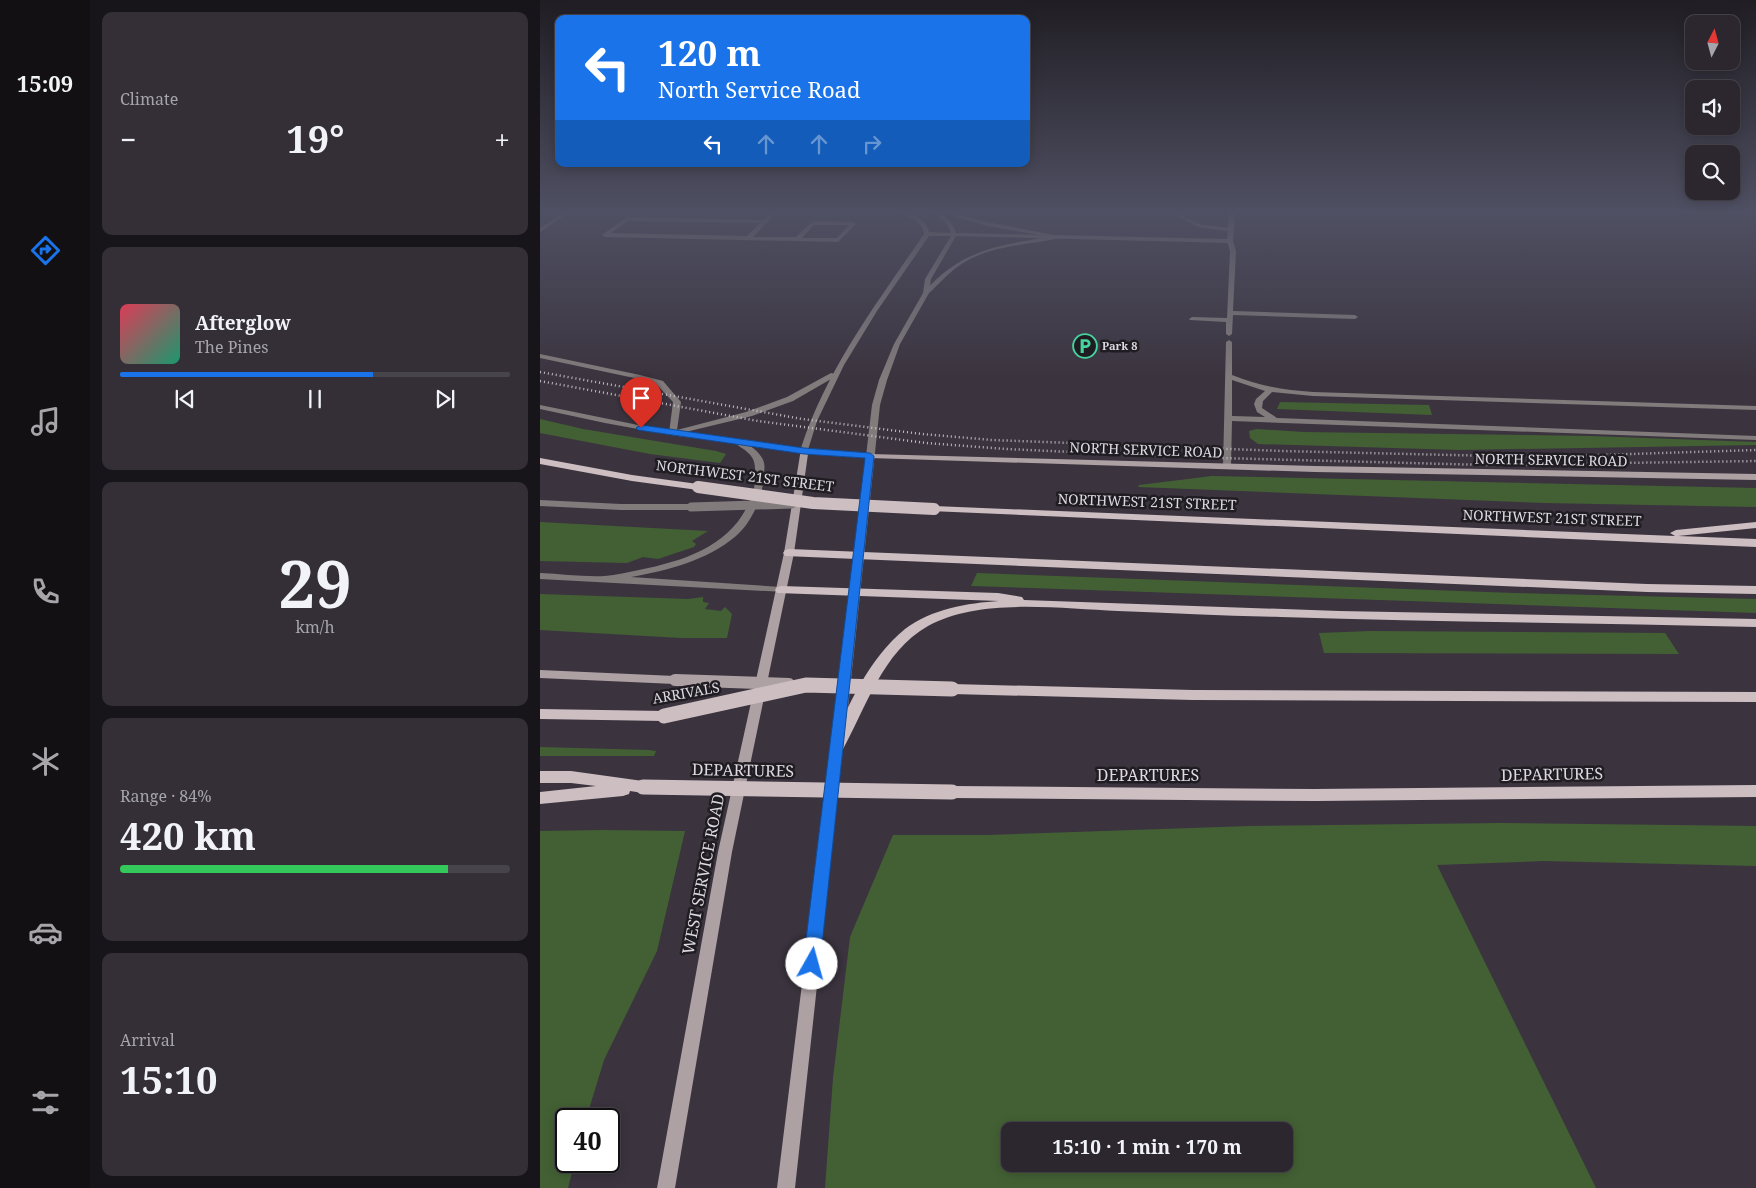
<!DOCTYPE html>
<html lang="en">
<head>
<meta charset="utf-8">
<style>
	:root { --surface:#2c272f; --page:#342f37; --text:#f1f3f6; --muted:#a6a5aa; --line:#48444b; --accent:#1a73e8 }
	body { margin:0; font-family:"Noto Serif",serif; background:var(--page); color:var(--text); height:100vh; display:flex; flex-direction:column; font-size:19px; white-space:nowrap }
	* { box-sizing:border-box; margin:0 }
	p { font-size:16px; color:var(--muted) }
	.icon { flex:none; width:28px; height:28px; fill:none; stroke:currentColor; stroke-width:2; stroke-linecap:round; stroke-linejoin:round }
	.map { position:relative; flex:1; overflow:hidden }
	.panel { display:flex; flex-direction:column; gap:12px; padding:12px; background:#18151a; width:450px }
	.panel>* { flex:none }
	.top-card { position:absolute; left:15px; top:15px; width:475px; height:152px; border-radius:10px; box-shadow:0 2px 12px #0003,0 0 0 1px var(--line); background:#1a73e8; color:#fff; overflow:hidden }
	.needle { width:32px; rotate:6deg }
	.tools { position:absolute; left:1145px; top:15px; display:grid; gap:10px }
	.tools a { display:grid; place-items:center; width:55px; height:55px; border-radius:10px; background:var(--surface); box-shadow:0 2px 12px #0003,0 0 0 1px var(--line); font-size:25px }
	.speed { position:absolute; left:15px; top:1108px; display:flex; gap:10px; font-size:25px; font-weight:700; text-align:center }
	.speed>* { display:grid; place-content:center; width:65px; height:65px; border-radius:50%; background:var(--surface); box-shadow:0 2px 12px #0003,0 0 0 1px var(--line); line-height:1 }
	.speed .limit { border:2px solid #111; border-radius:8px; background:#fff; color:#111 }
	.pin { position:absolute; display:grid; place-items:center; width:42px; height:42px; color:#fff; margin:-51px -21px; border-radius:50% 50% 50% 0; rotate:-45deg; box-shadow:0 0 5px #0007 }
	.pin .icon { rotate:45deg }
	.me { position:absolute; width:55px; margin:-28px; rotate:7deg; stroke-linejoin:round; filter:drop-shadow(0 0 4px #0008) }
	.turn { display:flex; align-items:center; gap:18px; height:105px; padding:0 20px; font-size:22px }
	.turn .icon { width:65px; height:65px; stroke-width:2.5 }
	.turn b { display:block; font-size:35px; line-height:42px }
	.lanes { display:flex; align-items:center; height:48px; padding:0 20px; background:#0003; justify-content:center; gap:25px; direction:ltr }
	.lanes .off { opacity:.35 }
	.big { font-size:38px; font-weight:700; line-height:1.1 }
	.panel .tile { flex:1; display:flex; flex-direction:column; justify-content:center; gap:8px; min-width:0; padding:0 18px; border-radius:10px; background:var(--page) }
	.panel .dial { align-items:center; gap:0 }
	.dial b { font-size:65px; line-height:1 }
	.song { display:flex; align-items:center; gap:15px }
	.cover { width:60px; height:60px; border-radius:8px; background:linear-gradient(135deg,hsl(350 70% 55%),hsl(160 70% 35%)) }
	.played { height:5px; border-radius:2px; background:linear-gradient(90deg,var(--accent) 65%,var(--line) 65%) }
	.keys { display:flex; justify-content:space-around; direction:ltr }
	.heat { display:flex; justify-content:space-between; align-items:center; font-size:28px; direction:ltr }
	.charge { height:8px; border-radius:4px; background:linear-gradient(90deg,#34c759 84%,var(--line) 0) }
	.trip { position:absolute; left:461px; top:1122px; width:292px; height:50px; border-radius:10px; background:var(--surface); box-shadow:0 2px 12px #0003,0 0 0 1px var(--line); font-weight:700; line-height:50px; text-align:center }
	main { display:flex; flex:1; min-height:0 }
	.tab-bar { display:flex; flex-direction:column; width:90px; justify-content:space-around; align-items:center; background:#121013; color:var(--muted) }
	.tab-bar .icon { width:35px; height:35px }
	.tab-bar .active { color:var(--accent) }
	.tab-bar b { font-size:22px; color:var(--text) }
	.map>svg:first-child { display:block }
</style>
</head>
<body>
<main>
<nav class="tab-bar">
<b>15:09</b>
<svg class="icon active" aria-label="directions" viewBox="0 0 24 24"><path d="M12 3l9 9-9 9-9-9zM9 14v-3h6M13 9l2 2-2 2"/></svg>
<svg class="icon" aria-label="music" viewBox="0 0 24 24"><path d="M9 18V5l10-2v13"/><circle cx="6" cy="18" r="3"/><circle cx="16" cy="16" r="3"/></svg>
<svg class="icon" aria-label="phone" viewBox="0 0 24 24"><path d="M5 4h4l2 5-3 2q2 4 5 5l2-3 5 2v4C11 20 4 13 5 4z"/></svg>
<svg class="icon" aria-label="climate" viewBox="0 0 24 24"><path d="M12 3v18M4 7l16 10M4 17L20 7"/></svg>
<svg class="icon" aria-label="car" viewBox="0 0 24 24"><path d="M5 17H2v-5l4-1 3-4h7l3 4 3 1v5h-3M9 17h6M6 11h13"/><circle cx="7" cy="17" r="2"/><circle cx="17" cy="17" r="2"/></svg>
<svg class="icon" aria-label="filters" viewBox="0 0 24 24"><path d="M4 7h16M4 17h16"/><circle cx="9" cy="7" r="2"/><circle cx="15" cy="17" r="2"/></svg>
</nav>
<section class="panel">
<div class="tile"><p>Climate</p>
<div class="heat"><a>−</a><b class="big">19°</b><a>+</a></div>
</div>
<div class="tile">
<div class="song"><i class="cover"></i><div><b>Afterglow</b><p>The Pines</p></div></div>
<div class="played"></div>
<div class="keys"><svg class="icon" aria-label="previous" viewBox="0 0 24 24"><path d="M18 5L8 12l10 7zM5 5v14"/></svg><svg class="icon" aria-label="pause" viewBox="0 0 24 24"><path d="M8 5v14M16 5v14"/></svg><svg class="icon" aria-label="next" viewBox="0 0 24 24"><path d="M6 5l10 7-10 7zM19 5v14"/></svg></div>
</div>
<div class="tile dial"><b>29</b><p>km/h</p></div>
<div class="tile"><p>Range · 84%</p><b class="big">420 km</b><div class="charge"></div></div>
<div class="tile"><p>Arrival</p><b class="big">15:10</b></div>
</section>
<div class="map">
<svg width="1216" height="1188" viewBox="0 0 1216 1188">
	<rect width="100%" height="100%" fill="#3b343f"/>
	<!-- green -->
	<path fill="#436034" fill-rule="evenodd" d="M 740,402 L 889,405 L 892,415 L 737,409 Z
		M 0,419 L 43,429 L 176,451 L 186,454 L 180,463 L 110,454 L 0,433 Z
		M 717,429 L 763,432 L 1050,436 L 1216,442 L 1216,445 L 919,450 L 718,444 L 710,438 L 709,431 Z
		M 672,476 L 1216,488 L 1216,507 L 1005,503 L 598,487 L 599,485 Z
		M 0,522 L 168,531 L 152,541 L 156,544 L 154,547 L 118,559 L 103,557 L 87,563 L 0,561 Z
		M 437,573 L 974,593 L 1216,599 L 1216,613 L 431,586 Z
		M 0,594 L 148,599 L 163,597 L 163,602 L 169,603 L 165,609 L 181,611 L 185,607 L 192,614 L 187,638 L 141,638 L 0,630 Z
		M 830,631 L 1125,633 L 1139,654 L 784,653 L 779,633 Z
		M 0,747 L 109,750 L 116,751 L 114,756 L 0,756 Z
		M 961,823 L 1216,826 L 1216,866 L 1005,861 L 897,865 L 1056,1188 L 285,1188 L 293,1078 L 310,937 L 353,835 L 448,835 L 710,826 ZM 470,1131 L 745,1131 L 745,1164 L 470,1164 Z
		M 62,830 L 145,831 L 117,951 L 64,1060 L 46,1119 L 26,1119 L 26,1161 L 35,1161 L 28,1188 L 0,1188 L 0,831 Z"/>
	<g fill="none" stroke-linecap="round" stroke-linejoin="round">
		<!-- lane -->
		<path fill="#827b7c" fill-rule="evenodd" d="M 233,211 L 238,211 L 213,237 L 256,237 L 273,221 L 313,222 L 316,224 L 298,242 L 65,237 L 62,235 L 87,217 L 223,220 ZM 88,221 L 220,223 L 207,236 L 71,233 ZM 274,225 L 309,225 L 297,238 L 262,238 Z
			M 397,211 L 407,211 L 447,222 L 514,235 L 511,237 L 447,226 Z
			M 625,211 L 632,211 L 662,225 L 688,228 L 689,211 L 695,211 L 693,241 L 696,251 L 693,311 L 815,315 L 818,317 L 815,319 L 693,315 L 692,334 L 689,336 L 686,334 L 686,322 L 650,320 L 649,319 L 652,317 L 687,318 L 690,251 L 687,241 L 688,231 L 659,227 Z
			M 519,235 L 522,237 L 521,238 C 488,245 452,245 423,263 C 410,271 399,284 388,294 L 383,293 C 423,247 463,245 519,235 Z
			M 689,340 L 692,342 L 692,375 C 719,386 744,390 773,392 L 1216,406 L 1216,410 L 773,396 L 732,392 L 723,401 L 722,408 L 737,418 L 1216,436 L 1216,440 L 692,421 L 691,466 L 687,469 L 683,466 L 686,342 ZM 692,380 L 725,391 L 716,399 L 714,404 L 717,412 L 725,417 L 692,416 Z
			M 0,354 L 100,375 L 123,381 L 141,402 L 137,430 L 206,412 L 247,397 L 291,373 L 298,375 L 253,401 L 212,416 L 133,435 L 129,433 L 133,402 L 117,385 L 99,379 L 0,358 Z
			M 196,440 C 203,439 207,444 213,448 C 217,451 223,457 224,463 C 225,466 224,471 224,474 C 223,496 213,521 196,536 C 166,561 129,570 91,577 L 241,587 L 246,590 L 245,592 L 0,579 L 0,573 C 21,574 44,577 65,576 C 76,575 88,572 99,570 C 148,560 197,544 213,492 C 215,486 215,480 215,473 C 216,456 209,453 196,444 Z
			M 0,500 L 81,504 L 151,504 L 155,507 L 151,510 L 81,510 L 0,506 Z"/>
		<!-- street -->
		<path fill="#827b7c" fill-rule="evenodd" d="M 26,211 L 32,211 L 0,232 L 0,228 Z
			M 353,211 C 367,211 386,217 389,232 L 411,233 C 407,220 398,217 387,211 C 401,211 412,219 416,233 L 690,239 L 693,241 L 690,243 L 416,236 L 391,279 L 389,293 L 360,344 L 347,380 L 340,405 L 305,737 L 303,740 L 299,741 L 295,740 L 293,737 L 332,405 L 339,380 L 354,344 L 383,293 L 385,279 L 411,236 L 389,236 L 337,311 L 304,365 L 277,421 L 267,453 L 131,435 L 65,423 L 0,409 L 0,405 L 98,425 L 261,448 C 287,368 337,303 384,234 C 382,218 365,217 353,211 Z"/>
		<!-- secondary -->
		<path fill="#ada1a3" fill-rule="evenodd" d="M 261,449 L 330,454 L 775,466 L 1216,474 L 1216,480 L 775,472 L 330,458 L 268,454 L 254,553 L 192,852 L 135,1188 L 117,1188 L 178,852 L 244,553 Z
			M 0,670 L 135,676 L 139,677 L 141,680 L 139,683 L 135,684 L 0,678 Z
			M 297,743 L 301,744 L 303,747 L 255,1188 L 237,1188 L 291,747 L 293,744 Z"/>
		<!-- primary -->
		<path fill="#cdbec1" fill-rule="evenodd" d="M 0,458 L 92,475 L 158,484 L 163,487 L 158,490 L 92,481 L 0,464 Z
			M 394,506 L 1135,536 L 1130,533 L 1136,530 L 1216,522 L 1216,528 L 1138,536 L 1216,539 L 1216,547 L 390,511 L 388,509 Z
			M 249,549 L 1107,584 L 1216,586 L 1216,594 L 1107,592 L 245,556 L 243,553 L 245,550 Z
			M 241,586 L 458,593 L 482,597 L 484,600 L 799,611 L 1216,619 L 1216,627 C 1058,623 899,622 741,617 C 687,616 632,613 578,611 C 521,609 440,597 388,626 C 342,652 326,708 302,751 L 297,753 L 292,751 L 290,747 C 308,706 329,658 365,629 C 391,609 428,603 459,601 L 237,593 L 235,590 L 237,587 Z
			M 412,684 L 653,690 L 1216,692 L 1216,702 L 653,700 L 412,694 L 407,692 L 405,689 L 407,686 Z
			M 0,709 L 124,711 L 129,712 L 131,716 L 129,720 L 124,721 L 0,719 Z
			M 0,771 L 31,771 L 103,781 L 108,783 L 111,787 L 108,791 L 103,793 L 90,791 L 89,794 L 83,796 L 0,804 L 0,792 L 56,786 L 31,783 L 0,783 Z
			M 1216,785 L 1216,797 L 775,801 L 412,798 L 406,796 L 404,792 L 406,788 L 412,786 L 775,789 Z"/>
		<!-- rail -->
		<path stroke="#c3bec5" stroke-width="2.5" stroke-dasharray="1 3" stroke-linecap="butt" d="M 0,372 L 262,419 L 382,434 L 452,440 L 742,451 L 997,457 L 1216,450
			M 0,381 L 218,421 L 386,443 L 466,449 L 642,457 L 946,465 L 1216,461"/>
		<!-- lane-bridge -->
		<path stroke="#827b7c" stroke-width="9" d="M 151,507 L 252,504"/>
		<!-- secondary-bridge -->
		<path stroke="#ada1a3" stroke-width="12" d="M 135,680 L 249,684"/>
		<!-- primary-bridge-far1 -->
		<path stroke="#cdbec1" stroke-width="12" d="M 158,487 L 273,503 L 394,509"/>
		<!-- primary-bridge -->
		<path stroke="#cdbec1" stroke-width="15" d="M 124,716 L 266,685 L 412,689
			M 103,787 L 412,792"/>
	</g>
	<!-- sky -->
	<linearGradient id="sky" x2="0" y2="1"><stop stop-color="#201d23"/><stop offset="0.56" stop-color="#4f5063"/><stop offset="1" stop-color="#4f5063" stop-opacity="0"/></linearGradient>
	<rect width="1216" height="378" fill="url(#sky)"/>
	<!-- route -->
	<path fill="#1a73e8" stroke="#114b97" d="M 101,425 L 264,448 L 330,453 L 334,456 L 280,964 L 278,969 L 272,971 L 266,969 L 263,964 L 325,458 L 264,454 L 98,430 L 96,428 Z"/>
	<!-- icons -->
	<defs>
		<g id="parking-ring" transform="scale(1.25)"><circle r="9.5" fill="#201d22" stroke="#45d49e" stroke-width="1.5"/><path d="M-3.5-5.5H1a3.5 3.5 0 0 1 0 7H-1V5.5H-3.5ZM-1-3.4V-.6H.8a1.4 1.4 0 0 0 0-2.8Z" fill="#45d49e"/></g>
	</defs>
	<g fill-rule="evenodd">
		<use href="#parking-ring" x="545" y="346"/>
	</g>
	<g text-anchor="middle" stroke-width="5" stroke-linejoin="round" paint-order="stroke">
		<!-- far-poi labels -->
		<g font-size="11" font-weight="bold" fill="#ded9e0" stroke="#201d22" text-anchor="start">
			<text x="562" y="350">Park 8</text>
		</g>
		<!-- street labels -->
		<g font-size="14" fill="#ded9e0" stroke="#201d22">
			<text transform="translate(606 450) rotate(2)" y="5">NORTH SERVICE ROAD</text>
			<text transform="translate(1011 460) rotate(1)" y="5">NORTH SERVICE ROAD</text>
			<text transform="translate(205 476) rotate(7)" y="5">NORTHWEST 21ST STREET</text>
			<text transform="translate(607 502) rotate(2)" y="5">NORTHWEST 21ST STREET</text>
			<text transform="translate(1012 518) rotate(2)" y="5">NORTHWEST 21ST STREET</text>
			<text transform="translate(146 693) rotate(-10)" y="5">ARRIVALS</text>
		</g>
		<!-- near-street labels -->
		<g font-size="16" fill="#ded9e0" stroke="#201d22">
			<text transform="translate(203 770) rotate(1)" y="6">DEPARTURES</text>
			<text transform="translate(1012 774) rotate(-1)" y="6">DEPARTURES</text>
			<text x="608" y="781">DEPARTURES</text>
			<text transform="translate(163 874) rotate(-79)" y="6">WEST SERVICE ROAD</text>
		</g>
	</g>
</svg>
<div class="tools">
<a><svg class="needle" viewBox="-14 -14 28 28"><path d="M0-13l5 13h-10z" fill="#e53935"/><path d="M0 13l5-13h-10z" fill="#a6a5aa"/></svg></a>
<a><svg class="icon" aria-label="sound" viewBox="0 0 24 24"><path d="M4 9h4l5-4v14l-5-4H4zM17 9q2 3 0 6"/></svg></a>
<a><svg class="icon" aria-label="search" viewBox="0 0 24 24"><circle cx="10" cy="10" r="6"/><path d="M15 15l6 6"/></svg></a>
</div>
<div class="speed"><div class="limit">40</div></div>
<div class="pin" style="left:101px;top:428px;background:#d93025"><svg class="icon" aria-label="arrive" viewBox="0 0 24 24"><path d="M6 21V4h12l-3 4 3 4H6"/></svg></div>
<svg class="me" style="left:272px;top:964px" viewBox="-20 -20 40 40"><circle r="19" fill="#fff"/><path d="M0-13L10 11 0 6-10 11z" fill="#1a73e8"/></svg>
<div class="trip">15:10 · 1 min · 170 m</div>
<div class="top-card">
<div class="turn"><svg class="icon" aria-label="left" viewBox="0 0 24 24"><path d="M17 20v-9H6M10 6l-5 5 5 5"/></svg><div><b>120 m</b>North Service Road</div></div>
<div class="lanes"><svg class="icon" aria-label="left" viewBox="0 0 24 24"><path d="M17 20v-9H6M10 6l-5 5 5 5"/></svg><svg class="icon off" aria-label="ahead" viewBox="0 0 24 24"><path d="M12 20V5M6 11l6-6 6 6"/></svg><svg class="icon off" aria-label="ahead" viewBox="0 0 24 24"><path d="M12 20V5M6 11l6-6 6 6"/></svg><svg class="icon off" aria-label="right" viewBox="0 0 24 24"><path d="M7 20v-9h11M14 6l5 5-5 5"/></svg></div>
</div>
</div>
</main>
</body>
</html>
